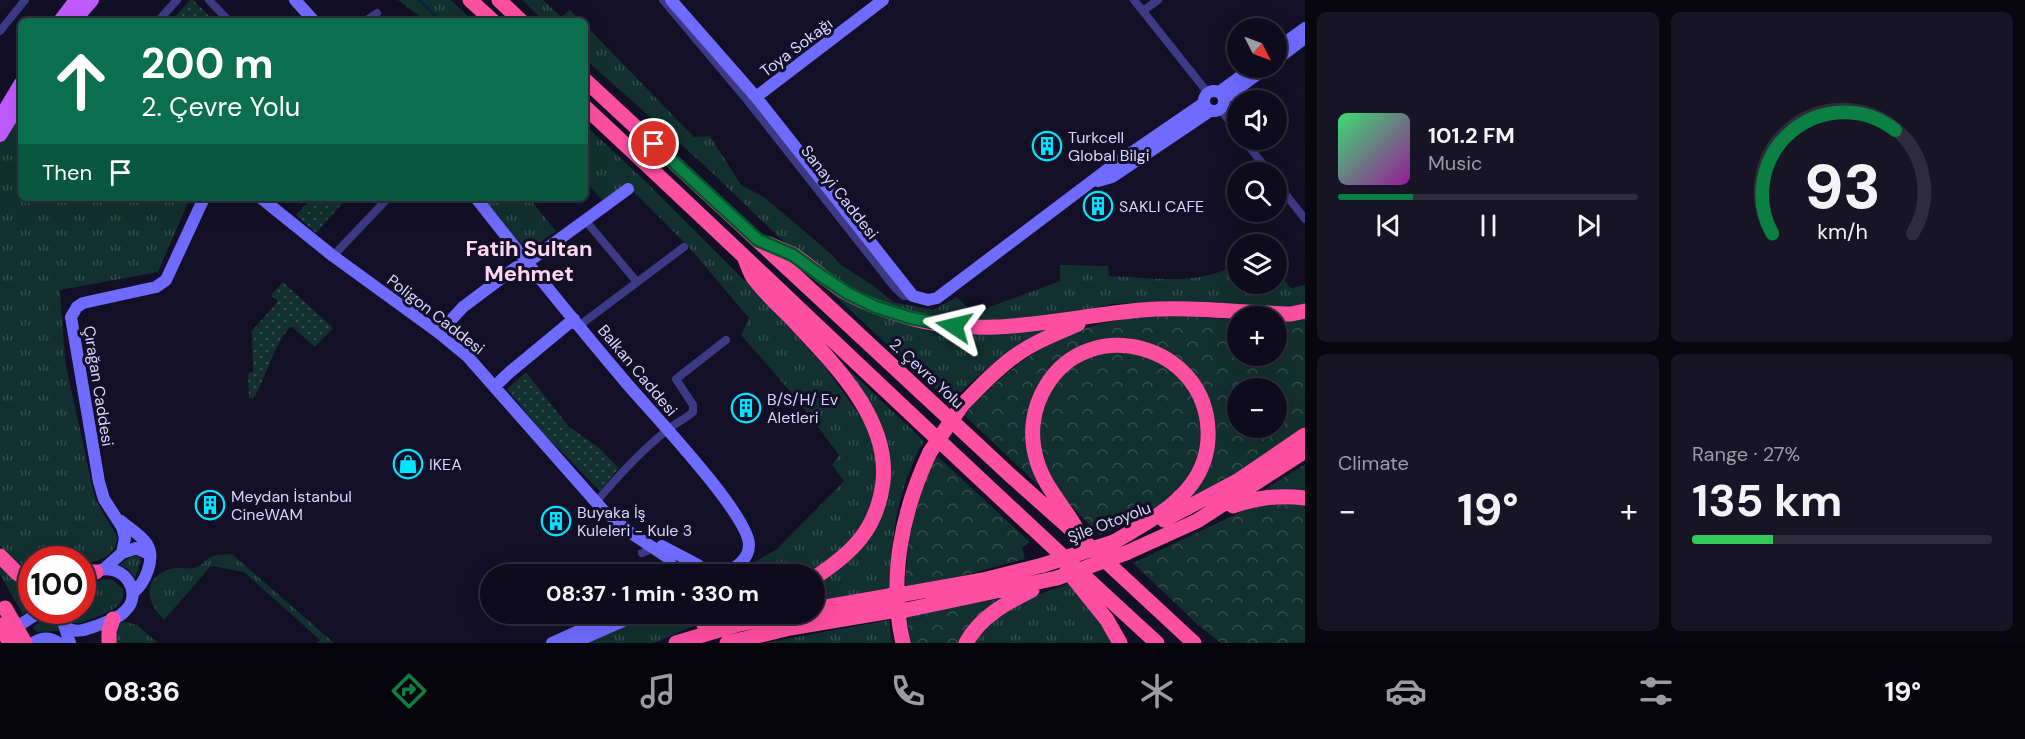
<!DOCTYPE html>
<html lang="en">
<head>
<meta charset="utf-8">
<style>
	:root { --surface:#0e0b1c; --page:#171425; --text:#f1f3f6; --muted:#9b9ba3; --line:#2e2b3b; --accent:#0b8043 }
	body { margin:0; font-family:"DM Sans",sans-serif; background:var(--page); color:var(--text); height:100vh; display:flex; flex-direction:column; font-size:22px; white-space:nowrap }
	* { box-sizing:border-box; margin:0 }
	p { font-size:20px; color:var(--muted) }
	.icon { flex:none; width:33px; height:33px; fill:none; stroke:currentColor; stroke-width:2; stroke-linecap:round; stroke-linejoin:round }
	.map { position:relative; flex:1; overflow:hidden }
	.drawer { display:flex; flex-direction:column; gap:12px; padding:12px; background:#08060f; width:720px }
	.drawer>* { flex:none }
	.hud { position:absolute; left:18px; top:18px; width:570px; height:183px; border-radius:9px; box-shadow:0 6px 24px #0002,0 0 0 2px var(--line); background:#0b6e4f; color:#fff; overflow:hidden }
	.needle { width:39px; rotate:132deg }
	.tools { position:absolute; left:1227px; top:18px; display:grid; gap:12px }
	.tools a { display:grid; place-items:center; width:60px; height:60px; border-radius:50%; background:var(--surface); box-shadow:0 6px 24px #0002,0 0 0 2px var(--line); font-size:30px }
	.speed { position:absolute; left:18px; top:546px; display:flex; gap:12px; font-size:30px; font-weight:700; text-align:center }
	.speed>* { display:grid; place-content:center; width:78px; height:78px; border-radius:50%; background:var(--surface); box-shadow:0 6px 24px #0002,0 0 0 2px var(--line); line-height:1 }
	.speed .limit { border:9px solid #d22; background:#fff; color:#111 }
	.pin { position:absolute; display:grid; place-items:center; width:51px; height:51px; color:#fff; margin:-26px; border:3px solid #fff; border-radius:50%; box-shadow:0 2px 6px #0007 }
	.me { position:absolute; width:66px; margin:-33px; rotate:280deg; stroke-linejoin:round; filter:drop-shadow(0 0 4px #0008) }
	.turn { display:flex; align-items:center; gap:21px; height:126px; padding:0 24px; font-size:27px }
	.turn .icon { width:78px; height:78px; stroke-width:2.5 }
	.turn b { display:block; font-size:42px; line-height:51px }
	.then { display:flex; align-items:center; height:57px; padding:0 24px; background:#0003; gap:12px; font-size:22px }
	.big { font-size:45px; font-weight:700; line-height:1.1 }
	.drawer .tile { flex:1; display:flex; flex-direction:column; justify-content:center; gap:9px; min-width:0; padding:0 21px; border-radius:9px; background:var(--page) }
	.drawer .dial { align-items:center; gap:0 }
	.dial svg { height:156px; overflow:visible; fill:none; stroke:var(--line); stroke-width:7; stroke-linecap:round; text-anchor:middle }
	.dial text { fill:var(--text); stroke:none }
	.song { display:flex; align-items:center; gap:18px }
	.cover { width:72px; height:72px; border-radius:9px; background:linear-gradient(135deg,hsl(140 70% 55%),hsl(300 70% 35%)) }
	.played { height:6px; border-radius:3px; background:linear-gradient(90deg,var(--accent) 25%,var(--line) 25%) }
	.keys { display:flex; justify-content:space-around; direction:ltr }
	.heat { display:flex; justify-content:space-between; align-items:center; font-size:33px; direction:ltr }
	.charge { height:9px; border-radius:4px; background:linear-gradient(90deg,#34c759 27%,var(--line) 0) }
	.drawer .tiles { flex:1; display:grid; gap:12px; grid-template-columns:repeat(2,1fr) }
	.trip { position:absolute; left:480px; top:564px; width:345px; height:60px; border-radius:30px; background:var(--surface); box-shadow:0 6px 24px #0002,0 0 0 2px var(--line); font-weight:700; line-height:60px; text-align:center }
	.menu { display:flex; height:96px; justify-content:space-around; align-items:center; background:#06040b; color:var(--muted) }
	.menu .icon { width:42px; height:42px }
	.menu .on { color:var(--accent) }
	.menu b { font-size:27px; color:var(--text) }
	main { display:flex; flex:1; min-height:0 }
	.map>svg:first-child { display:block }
</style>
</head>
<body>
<main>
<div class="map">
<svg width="1305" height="643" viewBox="0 0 1305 643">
	<defs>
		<pattern id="grass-tufts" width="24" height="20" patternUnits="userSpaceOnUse" patternTransform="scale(1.5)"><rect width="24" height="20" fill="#12302f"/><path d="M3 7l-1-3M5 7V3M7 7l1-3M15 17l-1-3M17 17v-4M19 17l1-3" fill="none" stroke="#344d4e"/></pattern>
		<pattern id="forest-crowns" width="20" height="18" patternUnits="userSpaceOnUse" patternTransform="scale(1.5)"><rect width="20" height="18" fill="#12302f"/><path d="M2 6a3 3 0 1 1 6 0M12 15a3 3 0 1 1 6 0" fill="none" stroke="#344d4e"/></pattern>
		<pattern id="park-dots" width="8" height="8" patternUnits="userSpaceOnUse" patternTransform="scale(1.5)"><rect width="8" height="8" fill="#12302f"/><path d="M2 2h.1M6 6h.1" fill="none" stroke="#344d4e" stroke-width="1.8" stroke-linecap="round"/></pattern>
	</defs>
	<rect width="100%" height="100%" fill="#130f26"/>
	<!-- grass -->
	<path fill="url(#grass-tufts)" d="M 398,0 L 451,0 L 473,21 L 426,21 Z
		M 522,0 L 543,0 L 561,17 L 570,10 L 581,21 L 544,21 Z
		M 585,25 L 694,137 L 710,136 L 741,185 L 764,197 L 831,254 L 841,265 L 874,286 L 893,302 L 933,310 L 957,297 L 973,313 L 1060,281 L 1060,265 L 1108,266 L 1109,276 C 1152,278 1200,286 1237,264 L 1238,284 L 1276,284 L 1277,271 L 1291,288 L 1305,285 L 1305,305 L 1290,308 L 1165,301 L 1113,304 L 1084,310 L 971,324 L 880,305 L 821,271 L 780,238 L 704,165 L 585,59 Z
		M 585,125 L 643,179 L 764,300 L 826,368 L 864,421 L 877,456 L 878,491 L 864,530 L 814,574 L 735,574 L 742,571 L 747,564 L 751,564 L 777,549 L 844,481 L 832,465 L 839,455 L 796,398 L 741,335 L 749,318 L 687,245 L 627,185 L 602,200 L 585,181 Z
		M 21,139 L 21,198 L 190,198 L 158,272 L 60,290 L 65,361 L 95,499 L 118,538 C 112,559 102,559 83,564 L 82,560 L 32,560 L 31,573 C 17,571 8,557 0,545 L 0,143 Z
		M 481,198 L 529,198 L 556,231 L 527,251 Z
		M 821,283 L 938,331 L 975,335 L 1052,328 C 1009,350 984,369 950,403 Z
		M 825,347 L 924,441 C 898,487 891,537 889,589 L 815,601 L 815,582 L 853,555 L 888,456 Z
		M 232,554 L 334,643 L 317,643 L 320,640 L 244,572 L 211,566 L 164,620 C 149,605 140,583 165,571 C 174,566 184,569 193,568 C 202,567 205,559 213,556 C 218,554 226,555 232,554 Z
		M 133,555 L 138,556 L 141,561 L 135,578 L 128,569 L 119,565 Z
		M 0,561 L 31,581 L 31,609 L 23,615 L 0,574 Z
		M 103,579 L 113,580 L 123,589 C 127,611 96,616 81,623 C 70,624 67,621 68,611 L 82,610 L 83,589 Z
		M 1069,583 L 1094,614 L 1114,643 L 972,643 L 989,622 L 1017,603 Z
		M 52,611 L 57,611 L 59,631 L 37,632 L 33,627 Z
		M 651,614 L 722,614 L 654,643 L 587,643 Z
		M 889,620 L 892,643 L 764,643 Z
		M 127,622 L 137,625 L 158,643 L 112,643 L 115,627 L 120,623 Z"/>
	<!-- forest -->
	<path fill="url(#forest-crowns)" fill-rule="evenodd" d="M 1163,314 L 1237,320 L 1238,356 L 1276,356 L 1277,320 L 1305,319 L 1305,426 L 1260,460 L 1186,501 L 1210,411 L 1147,343 L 1127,338 L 1099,343 L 1051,371 L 1030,461 L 1038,485 L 964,415 C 1001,374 1044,338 1100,324 C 1120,319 1142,317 1163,314 ZM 1238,388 L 1276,388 L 1276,428 L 1238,428 Z
		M 1109,352 L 1144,353 L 1183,376 L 1203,417 L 1198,464 L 1183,488 L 1160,510 L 1100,535 C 1080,515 1059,497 1047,471 C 1029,432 1040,384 1078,362 C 1088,357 1098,354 1109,352 Z
		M 937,456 L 1030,542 L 1022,547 L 1025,559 L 965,575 L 905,587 C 907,553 910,517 921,485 C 925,475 932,465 937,456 Z
		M 1305,464 L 1305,493 L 1261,492 Z
		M 1277,502 L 1305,505 L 1305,643 L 1221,643 L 1198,625 L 1133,563 L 1251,507 Z
		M 1005,598 L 960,643 L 910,643 L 907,614 Z"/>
	<!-- park -->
	<path fill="url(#park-dots)" d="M 190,0 L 193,0 L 214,21 L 175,21 L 173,19 Z
		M 312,198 L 347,198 L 316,233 L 296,215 Z
		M 283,282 L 333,328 L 315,347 L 291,326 C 274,344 267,375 254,398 L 249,399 L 248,373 L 253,372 L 252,331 L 278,301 L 271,295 Z
		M 526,372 L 569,427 L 598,447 L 619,468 L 600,491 L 543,433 L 507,389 Z"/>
	<!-- garden -->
	<path fill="#12302f" d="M 21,112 L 21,139 L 0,143 Z"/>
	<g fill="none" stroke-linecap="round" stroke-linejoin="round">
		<!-- stream -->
		<path stroke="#0a1f44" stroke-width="2" d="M 419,0 L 441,21"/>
		<!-- street -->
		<path stroke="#3d3a85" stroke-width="8" d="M 209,0 L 229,21
			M 663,0 L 747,100 L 751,100
			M 1134,0 L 1208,93
			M 1143,11 L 1158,0
			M 158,21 L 177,0
			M 365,21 L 377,13
			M 0,31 L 25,0
			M 747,100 L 895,288 L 904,296 L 913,296
			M 1220,109 L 1238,132
			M 1244,140 L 1269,172
			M 1276,182 L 1305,219
			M 585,220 L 637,282
			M 333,256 L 388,198
			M 580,325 L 684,247
			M 597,501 C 618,476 641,451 666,431 C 675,423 684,420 693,412 L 693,405 L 676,379 L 726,340
			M 642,553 L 653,548"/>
		<!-- secondary -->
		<path stroke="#6f6bff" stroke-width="12" d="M 295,0 L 314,21
			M 671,0 L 756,97 L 913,296 L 928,300 L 937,298 L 1112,166 L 1204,103
			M 1276,49 L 1305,28
			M 1276,60 L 1305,38
			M1204 101a10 10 0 1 1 20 0a10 10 0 1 1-20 0Z
			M 1219,92 L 1252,68
			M 756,97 L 883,0
			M 1224,99 L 1266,68
			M 1098,181 L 1112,177 L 1210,111
			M 261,198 L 333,256 L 439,333 L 468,357 L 603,510 L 628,531 L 667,557 L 675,572
			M 476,198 C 524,259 573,320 623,379 C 647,408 749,514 749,545 C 749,560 735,568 723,574
			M 439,333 L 463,307 L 515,268 L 528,262 L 628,189
			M 495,386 L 511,371 L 574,319
			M 121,521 C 129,528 141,535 147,544 C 156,559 145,583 133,593
			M 662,546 L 698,565 L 702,574
			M 122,553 L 136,548 L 149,554
			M 104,569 L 122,553 L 125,538 L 122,527 L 104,499 L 99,482 L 71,317 L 77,307 L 83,303 L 156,287 L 166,280 L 204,198
			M 62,610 L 63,622 L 70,643
			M 63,622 L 69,629 C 78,633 87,629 96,626 C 106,622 118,619 125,611 C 144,593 124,564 100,570
			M 9,632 L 43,610
			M 33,643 C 43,637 49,637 59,643
			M 552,643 L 616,614
			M 573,643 L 639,614"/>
		<!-- primary -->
		<path stroke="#c25bff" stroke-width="14" d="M 60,21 L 76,0
			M 74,21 L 92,0
			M 0,118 L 21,83
			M 0,135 L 21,101"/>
		<!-- highway -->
		<path stroke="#ff4fa3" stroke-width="15" d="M 470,0 L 493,21
			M 499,0 L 521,21
			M 585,80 L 1011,476 L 1084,541 L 1194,643
			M 585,107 C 776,285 964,467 1157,643
			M 769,244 C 777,248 787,251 794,255 C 813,268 830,284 850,295 C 869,305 889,312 910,318 C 986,340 1064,317 1141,310 C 1191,306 1241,313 1291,314 L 1305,311
			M 745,259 C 748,266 750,274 755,280 C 765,293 778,305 789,316 C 830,360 890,416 883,482 C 877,530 852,553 814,578
			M 962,405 C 979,388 995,370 1015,356 C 1034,342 1057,333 1078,324
			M 1233,506 C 1258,497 1279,495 1305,498
			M 1164,520 L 1239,480 L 1305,435
			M 1076,528 C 1063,505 1044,486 1037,461 C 1029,436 1032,409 1046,386 C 1090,313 1205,345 1208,430 C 1209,450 1203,469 1191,485 C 1171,511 1142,525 1114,542
			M 1126,553 L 1197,521 L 1305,451
			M 0,556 L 18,574 L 32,579
			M 1067,570 L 1107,620 L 1120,643
			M 82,572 L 96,572
			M 905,594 L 983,580 L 1043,565
			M 814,609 L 889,596
			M 906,610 L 1057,578
			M 704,625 L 732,614
			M 109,643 L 109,631 L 113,619
			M 676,643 L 736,625 L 789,614
			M 727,643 L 790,628 L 891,611
			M 903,643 C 888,578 902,511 930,452
			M 966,643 C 980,617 1006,603 1032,590"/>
		<!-- highway-bridge -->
		<path stroke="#ff4fa3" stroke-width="15" d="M 930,452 L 962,405
			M 1043,565 L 1114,542
			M 1057,578 L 1126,553
			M 889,596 L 905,594
			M 5,608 L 25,643
			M 891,611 L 906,610
			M 0,625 L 10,643"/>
	</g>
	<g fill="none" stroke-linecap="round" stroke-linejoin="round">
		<!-- route casing -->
		<g stroke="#07532c" stroke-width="15">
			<path id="route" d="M 654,144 L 758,240 L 793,255 L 820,275 L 849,294 L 876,307 L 911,318 L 954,326"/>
		</g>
		<!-- route -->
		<use href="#route" stroke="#0b8043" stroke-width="10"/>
	</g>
	<!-- icons -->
	<defs>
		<g id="building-ring" transform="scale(1.5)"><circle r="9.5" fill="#130f26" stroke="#00e5ff" stroke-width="1.5"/><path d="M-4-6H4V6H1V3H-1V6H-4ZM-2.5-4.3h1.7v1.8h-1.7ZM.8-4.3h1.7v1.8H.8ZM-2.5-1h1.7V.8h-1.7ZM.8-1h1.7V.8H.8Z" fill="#00e5ff"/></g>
		<g id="shop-ring" transform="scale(1.5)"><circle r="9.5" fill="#130f26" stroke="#00e5ff" stroke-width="1.5"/><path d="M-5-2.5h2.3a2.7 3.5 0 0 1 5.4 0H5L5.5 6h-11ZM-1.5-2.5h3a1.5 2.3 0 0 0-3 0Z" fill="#00e5ff"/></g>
	</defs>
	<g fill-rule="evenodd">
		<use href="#building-ring" x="1047" y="146"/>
		<use href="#building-ring" x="1098" y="206"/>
		<use href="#building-ring" x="746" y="408"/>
		<use href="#shop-ring" x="408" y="464"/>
		<use href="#building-ring" x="210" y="505"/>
		<use href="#building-ring" x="556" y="521"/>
	</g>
	<g text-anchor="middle" stroke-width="6" stroke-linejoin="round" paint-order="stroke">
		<!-- street labels -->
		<g font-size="16" fill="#d9d4ff" stroke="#130f26">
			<text transform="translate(796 47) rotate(-37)" y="6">Toya Sokağı</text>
			<text transform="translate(840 192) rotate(52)" y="6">Sanayi Caddesi</text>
			<text transform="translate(436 314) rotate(38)" y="6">Poligon Caddesi</text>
			<text transform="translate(638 370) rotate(50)" y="6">Balkan Caddesi</text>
			<text transform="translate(927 373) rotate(43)" y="6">2. Çevre Yolu</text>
			<text transform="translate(99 386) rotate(81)" y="6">Çırağan Caddesi</text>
			<text transform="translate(1109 522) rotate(-21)" y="6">Şile Otoyolu</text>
		</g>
		<!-- poi labels -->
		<g font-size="16" fill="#d9d4ff" stroke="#130f26" text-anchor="start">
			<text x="1068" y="143">Turkcell<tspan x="1068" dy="18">Global Bilgi</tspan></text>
			<text x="1119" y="212">SAKLI CAFE</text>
			<text x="767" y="405">B/S/H/ Ev<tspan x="767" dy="18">Aletleri</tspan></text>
			<text x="429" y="470">IKEA</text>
			<text x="231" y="502">Meydan İstanbul<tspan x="231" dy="18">CineWAM</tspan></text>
			<text x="577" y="518">Buyaka İş<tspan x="577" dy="18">Kuleleri - Kule 3</tspan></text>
		</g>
		<!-- district labels -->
		<g font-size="22" font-weight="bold" fill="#ffd6f0" stroke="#130f26">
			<text x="529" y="256">Fatih Sultan<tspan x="529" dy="25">Mehmet</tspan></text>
		</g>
	</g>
</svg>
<div class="tools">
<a><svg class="needle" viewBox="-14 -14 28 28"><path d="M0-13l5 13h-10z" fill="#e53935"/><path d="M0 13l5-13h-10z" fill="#9b9ba3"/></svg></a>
<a><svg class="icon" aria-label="sound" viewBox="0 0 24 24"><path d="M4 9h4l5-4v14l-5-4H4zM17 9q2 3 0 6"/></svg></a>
<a><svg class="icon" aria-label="search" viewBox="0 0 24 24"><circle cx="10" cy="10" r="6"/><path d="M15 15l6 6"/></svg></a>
<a><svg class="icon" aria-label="layers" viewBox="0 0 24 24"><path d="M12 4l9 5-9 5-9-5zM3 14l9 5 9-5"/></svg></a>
<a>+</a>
<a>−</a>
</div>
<div class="speed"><div class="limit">100</div></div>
<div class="pin" style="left:654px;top:144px;background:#d93025"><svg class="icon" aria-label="arrive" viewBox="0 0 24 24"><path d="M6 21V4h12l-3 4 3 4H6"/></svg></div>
<svg class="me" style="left:954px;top:326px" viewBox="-20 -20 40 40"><path d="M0-17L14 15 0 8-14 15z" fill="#0b8043" stroke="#fff" stroke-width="4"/></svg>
<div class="trip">08:37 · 1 min · 330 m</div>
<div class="hud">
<div class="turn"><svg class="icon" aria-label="ahead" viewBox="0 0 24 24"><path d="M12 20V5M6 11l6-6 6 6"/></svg><div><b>200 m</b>2. Çevre Yolu</div></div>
<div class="then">Then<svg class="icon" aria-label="arrive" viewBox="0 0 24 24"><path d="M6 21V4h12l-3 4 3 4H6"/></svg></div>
</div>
</div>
<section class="drawer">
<div class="tiles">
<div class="tile">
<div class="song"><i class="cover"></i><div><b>101.2 FM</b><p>Music</p></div></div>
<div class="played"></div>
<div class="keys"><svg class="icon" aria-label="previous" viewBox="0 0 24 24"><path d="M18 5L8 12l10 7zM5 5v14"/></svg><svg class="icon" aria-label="pause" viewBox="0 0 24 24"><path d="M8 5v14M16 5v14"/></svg><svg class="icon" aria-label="next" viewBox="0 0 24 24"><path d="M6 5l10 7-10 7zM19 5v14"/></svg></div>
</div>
<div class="tile dial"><svg viewBox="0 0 100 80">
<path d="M14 69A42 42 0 1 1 86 69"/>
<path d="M14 69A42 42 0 0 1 77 16" stroke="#0b8043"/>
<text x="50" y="56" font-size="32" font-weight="700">93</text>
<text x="50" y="72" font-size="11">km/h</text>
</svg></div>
<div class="tile"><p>Climate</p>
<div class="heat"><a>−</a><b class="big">19°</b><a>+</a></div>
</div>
<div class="tile"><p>Range · 27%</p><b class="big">135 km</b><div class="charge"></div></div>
</div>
</section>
</main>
<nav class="menu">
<b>08:36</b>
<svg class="icon on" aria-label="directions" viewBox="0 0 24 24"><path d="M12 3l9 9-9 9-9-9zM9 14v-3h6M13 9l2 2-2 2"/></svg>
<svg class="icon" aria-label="music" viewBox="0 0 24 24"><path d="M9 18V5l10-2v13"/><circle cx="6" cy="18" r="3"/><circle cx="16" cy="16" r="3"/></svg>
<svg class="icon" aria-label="phone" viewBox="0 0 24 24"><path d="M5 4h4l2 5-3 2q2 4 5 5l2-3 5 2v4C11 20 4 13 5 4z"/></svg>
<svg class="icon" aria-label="climate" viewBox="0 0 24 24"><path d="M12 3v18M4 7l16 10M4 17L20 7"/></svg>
<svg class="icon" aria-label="car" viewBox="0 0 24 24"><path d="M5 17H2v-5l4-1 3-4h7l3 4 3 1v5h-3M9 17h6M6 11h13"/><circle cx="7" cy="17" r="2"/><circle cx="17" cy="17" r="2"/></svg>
<svg class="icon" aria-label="filters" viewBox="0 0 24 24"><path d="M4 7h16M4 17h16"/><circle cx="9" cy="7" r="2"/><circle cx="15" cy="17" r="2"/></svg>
<b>19°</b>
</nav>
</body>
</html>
